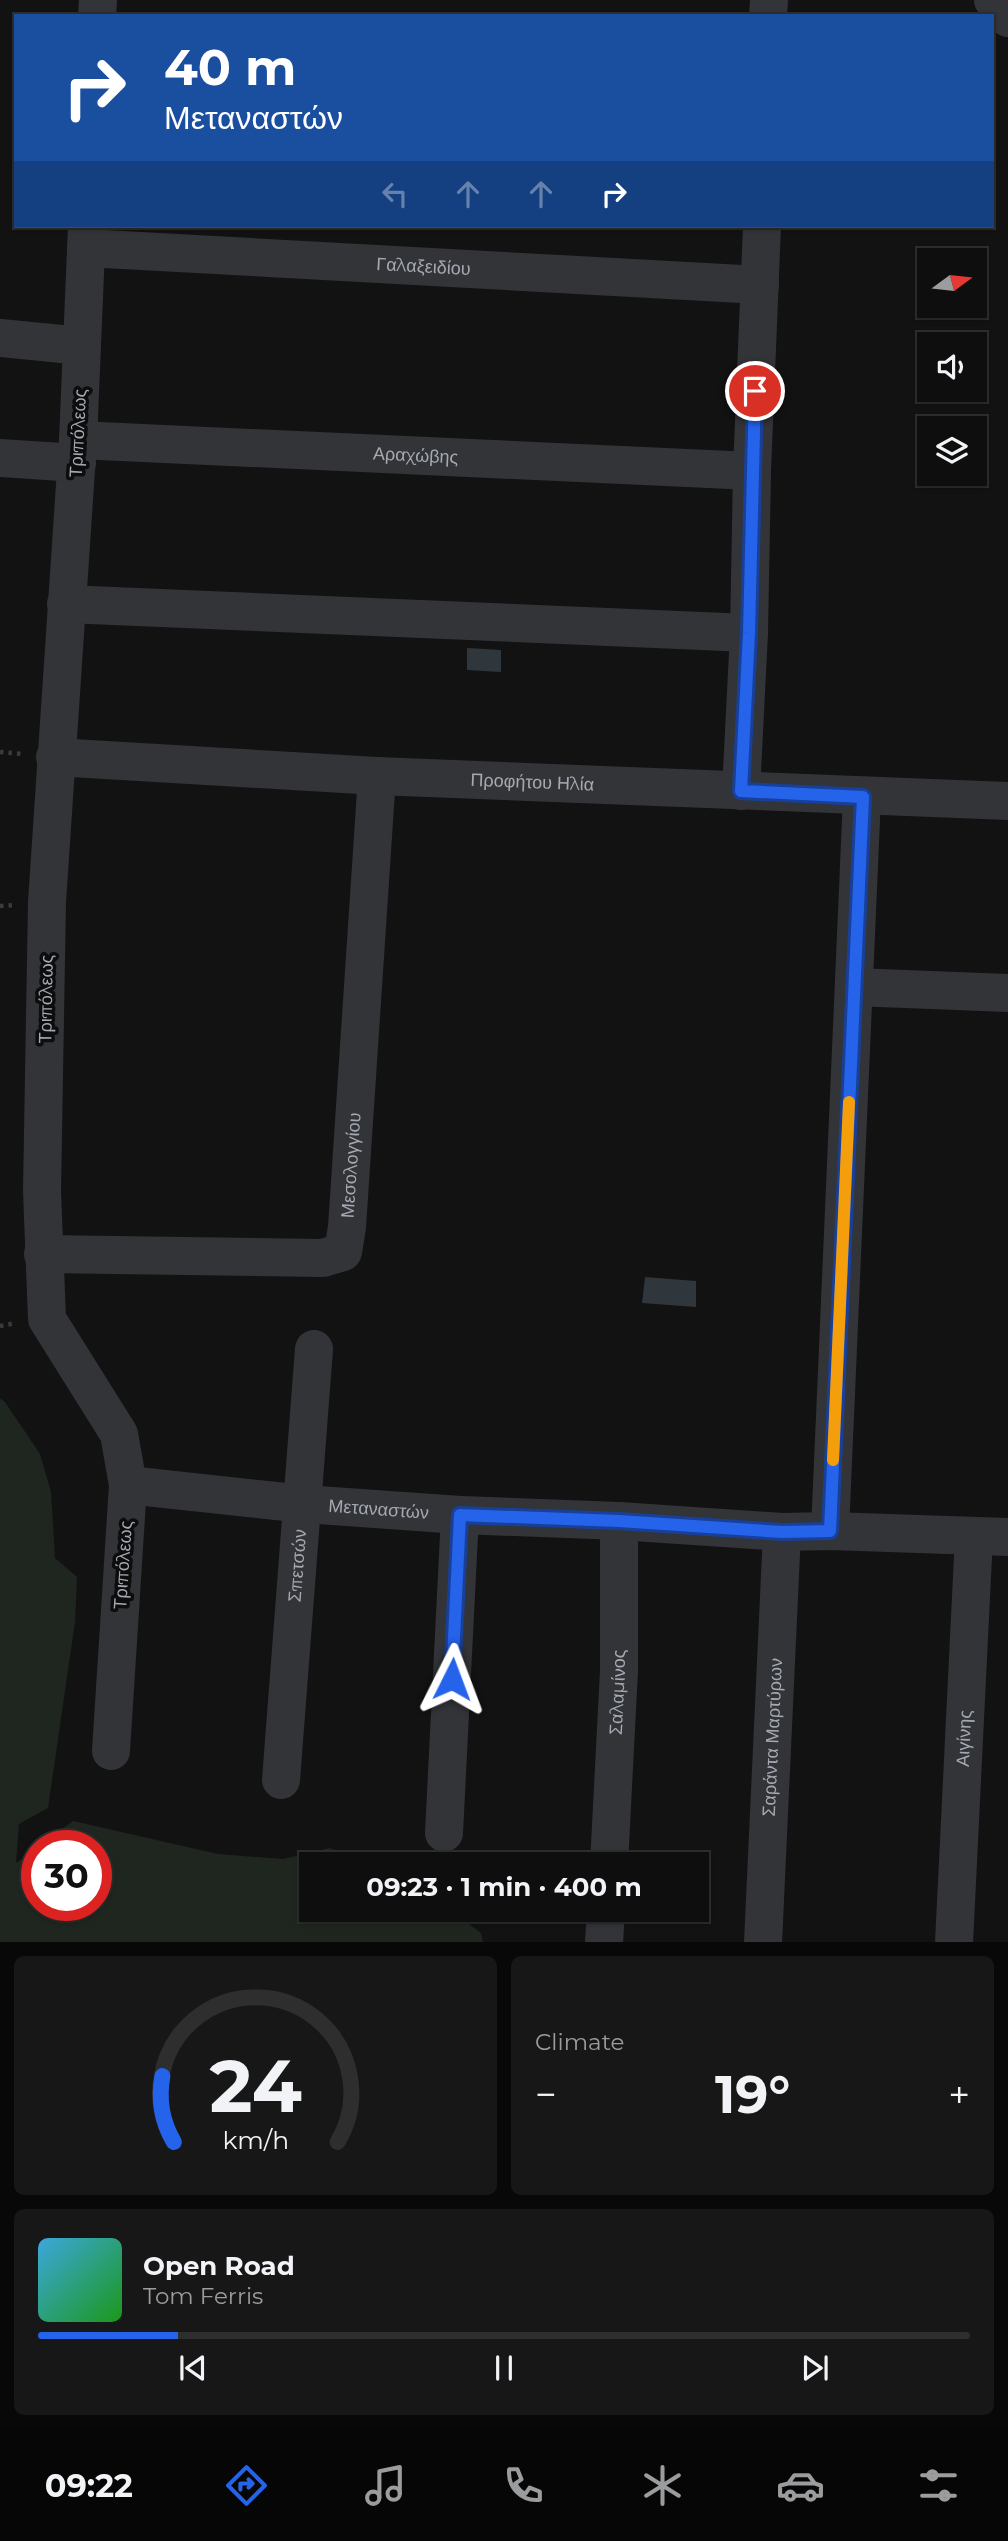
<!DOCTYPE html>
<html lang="en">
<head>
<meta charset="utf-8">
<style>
	:root { --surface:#0e0e0e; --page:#171717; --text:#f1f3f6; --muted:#9b9c9e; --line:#2e2e2e; --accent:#2563eb }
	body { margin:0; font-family:Montserrat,sans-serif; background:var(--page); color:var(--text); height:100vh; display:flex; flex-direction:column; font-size:26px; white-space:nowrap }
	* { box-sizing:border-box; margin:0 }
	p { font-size:23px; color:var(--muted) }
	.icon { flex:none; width:38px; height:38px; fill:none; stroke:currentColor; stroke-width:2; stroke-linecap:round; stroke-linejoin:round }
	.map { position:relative; height:1942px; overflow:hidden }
	.panel { display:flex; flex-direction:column; gap:14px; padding:14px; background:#080808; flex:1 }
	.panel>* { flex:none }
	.banner { position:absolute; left:14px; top:14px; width:980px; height:214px; border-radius:0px; box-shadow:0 2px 5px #0004,0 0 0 2px var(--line); background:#1a4fa0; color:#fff; overflow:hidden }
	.needle { width:46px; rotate:75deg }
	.controls { position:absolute; left:917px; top:248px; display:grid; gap:14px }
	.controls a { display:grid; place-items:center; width:70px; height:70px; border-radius:0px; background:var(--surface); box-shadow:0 2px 5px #0004,0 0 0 2px var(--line); font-size:35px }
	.speed { position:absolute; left:21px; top:1830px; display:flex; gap:14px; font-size:35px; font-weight:700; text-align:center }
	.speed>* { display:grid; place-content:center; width:91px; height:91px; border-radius:50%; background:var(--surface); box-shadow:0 2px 5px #0004,0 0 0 2px var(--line); line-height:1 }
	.speed .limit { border:10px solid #d22; background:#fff; color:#111 }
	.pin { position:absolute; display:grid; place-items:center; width:60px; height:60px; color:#fff; margin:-30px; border:4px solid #fff; border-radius:50%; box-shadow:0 2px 7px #0007 }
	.me { position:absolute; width:77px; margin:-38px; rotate:3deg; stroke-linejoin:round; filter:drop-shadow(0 0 5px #0008) }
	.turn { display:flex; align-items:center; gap:24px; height:147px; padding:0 35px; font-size:32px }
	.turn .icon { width:91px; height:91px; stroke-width:2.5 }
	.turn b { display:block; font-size:49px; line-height:60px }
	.lanes { display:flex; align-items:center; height:66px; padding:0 35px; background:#0003; justify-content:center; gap:35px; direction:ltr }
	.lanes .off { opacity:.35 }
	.big { font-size:52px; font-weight:700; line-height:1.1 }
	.panel .card { flex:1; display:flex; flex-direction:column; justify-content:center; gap:10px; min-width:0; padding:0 24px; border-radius:10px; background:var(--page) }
	.panel .dial { align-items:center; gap:0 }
	.dial svg { height:182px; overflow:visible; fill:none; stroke:var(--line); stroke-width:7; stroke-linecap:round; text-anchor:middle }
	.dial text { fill:var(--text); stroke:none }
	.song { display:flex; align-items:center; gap:21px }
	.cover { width:84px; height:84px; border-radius:10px; background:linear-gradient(135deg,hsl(200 70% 55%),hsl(120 70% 35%)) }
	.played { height:7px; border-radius:4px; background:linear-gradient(90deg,var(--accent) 15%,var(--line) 15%) }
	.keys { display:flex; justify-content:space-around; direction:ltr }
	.heat { display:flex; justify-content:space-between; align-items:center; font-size:38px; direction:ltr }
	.panel .tiles { flex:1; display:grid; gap:14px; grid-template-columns:1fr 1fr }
	.card:last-child { grid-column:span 2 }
	.trip { position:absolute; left:299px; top:1852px; width:410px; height:70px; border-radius:0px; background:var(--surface); box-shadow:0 2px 5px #0004,0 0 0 2px var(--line); font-weight:700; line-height:70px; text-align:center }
	.menu { display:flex; height:112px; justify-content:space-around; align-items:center; background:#060606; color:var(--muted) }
	.menu .icon { width:49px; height:49px }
	.menu .current { color:var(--accent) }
	.menu b { font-size:32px; color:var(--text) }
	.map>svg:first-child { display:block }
</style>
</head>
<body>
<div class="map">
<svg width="1008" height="1943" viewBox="0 0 1008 1943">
	<rect width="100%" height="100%" fill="#121213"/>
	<!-- green -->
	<path fill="#1f251f" d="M 0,1398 L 5,1402 L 40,1454 L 51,1492 L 55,1558 L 77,1577 L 75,1622 L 48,1808 L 19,1824 L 16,1863 L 37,1848 L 37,1906 L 96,1906 L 96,1846 L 39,1846 L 73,1821 L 218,1854 L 283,1859 L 330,1848 L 371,1864 L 312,1864 L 312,1909 L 449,1909 L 481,1933 L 483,1942 L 0,1942 Z"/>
	<!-- water -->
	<path fill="#2f373c" d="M 467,648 L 501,650 L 501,672 L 467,670 Z
		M 645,1277 L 696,1281 L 696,1307 L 642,1303 Z"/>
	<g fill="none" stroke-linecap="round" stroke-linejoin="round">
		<!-- path -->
		<path stroke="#393b3e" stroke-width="4.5" stroke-dasharray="3.5 5" stroke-linecap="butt" d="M 0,752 L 23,754
			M 0,906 L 14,905
			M 0,1326 L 16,1323"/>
		<!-- minor -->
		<g stroke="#333438" stroke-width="38">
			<path d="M 993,0 L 1008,18"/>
			<path d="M 97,16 L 98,0"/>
			<path d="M 768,16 L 769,0"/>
			<path d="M 87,226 L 78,440 L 47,902 L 42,1191 L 47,1319 L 119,1434 L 128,1485 L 111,1751"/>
			<path id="s1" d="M 86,248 L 760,285"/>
			<path d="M 0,338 L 82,346"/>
			<path id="s2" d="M 78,440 L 752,471"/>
			<path d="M 0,458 L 77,463"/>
			<path d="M 66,604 L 749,633"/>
			<path id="s3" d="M 55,757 L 377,776 L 1008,801"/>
			<path d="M 741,791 L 749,633 L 752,471 L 762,226"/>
			<path d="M 854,987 L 1008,993"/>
			<path id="s4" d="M 43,1254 L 323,1258 L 343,1252 L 347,1227 L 377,776"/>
			<path id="s5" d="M 128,1485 L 304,1504 L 460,1515 L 619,1521 L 782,1532 L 830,1531 L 1008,1537"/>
			<path d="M 830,1531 L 862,797"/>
			<path id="s6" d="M 281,1780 L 314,1349"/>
			<path d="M 444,1833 L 460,1515"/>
			<path id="s7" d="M 609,1864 L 619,1671 L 619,1521"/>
			<path d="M 604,1943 L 606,1909"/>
			<path id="s8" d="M 763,1943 L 782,1532"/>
			<path id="s9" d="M 954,1943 L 974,1536"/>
		</g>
	</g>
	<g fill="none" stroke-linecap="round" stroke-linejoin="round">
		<!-- route casing -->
		<g stroke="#184099" stroke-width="18">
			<path id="route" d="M 452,1679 L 460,1515 L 619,1521 L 782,1532 L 830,1531 L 863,797 L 741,791 L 749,633 L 755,391"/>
		</g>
		<!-- route -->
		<use href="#route" stroke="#2563eb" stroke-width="12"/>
		<!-- slow -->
		<path stroke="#f59e0b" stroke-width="12" d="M 833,1460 L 849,1102"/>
	</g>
	<g text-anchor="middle" stroke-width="7" stroke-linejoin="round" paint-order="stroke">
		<!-- street labels -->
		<g font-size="18" fill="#a5aab2" stroke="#0d0d0e">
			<text dy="6" stroke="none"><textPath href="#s1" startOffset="338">Γαλαξειδίου</textPath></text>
			<text transform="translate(78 433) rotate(-87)" y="6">Τριπόλεως</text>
			<text dy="6" stroke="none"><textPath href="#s2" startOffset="338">Αραχώβης</textPath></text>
			<text dy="6" stroke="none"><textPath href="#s3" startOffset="478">Προφήτου Ηλία</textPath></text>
			<text transform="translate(46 999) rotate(-89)" y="6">Τριπόλεως</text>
			<text dy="6" stroke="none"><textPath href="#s4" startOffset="388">Μεσολογγίου</textPath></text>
			<text dy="6" stroke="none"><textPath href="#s5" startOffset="252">Μεταναστών</textPath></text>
			<text transform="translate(123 1565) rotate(-86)" y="6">Τριπόλεως</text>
			<text dy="6" stroke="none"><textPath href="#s6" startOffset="215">Σπετσών</textPath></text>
			<text dy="6" stroke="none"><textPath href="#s7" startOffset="172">Σαλαμίνος</textPath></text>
			<text dy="6" stroke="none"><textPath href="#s8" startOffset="206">Σαράντα Μαρτύρων</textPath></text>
			<text dy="6" stroke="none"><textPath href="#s9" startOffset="205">Αιγίνης</textPath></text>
		</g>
	</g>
</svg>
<div class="controls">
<a><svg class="needle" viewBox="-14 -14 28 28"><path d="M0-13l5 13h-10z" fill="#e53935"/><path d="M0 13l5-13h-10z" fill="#9b9c9e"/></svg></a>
<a><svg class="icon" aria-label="sound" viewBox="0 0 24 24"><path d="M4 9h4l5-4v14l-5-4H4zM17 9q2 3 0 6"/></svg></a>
<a><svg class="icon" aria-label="layers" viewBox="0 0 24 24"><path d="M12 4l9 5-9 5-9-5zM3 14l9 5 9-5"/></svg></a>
</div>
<div class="speed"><div class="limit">30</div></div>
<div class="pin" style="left:755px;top:391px;background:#d93025"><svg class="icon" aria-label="arrive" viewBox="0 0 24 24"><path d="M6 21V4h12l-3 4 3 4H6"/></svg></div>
<svg class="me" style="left:452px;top:1679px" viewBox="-20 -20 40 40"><path d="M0-17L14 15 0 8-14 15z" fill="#2563eb" stroke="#fff" stroke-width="4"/></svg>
<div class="trip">09:23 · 1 min · 400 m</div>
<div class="banner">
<div class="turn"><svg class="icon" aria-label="right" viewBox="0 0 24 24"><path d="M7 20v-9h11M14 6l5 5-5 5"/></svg><div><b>40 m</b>Μεταναστών</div></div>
<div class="lanes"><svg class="icon off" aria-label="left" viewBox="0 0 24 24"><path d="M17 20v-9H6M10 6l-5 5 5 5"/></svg><svg class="icon off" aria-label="ahead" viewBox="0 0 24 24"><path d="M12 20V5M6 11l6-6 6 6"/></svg><svg class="icon off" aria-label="ahead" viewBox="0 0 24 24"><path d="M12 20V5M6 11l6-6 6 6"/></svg><svg class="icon" aria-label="right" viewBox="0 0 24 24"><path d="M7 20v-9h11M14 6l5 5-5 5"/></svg></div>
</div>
</div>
<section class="panel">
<div class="tiles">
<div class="card dial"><svg viewBox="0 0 100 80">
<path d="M14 69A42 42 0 1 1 86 69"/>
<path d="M14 69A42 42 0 0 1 9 40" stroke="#2563eb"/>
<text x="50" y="56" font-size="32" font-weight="700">24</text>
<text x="50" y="72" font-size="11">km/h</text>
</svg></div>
<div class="card"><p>Climate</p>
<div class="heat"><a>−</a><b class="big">19°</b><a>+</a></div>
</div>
<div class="card">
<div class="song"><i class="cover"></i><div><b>Open Road</b><p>Tom Ferris</p></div></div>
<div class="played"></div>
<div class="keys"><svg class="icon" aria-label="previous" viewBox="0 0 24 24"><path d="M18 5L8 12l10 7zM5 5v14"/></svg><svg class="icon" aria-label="pause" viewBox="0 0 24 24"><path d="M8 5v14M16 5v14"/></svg><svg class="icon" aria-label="next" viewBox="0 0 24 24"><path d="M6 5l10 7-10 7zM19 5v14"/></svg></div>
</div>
</div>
</section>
<nav class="menu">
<b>09:22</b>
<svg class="icon current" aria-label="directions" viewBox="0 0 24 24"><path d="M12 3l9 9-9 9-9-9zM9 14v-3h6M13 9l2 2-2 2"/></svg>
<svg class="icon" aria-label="music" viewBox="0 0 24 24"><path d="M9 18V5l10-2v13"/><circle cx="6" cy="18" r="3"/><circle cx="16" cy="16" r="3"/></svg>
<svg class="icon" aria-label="phone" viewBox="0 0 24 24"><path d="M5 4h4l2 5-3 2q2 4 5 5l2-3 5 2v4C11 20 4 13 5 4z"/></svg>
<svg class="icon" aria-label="climate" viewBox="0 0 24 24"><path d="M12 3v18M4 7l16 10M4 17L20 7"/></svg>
<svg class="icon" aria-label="car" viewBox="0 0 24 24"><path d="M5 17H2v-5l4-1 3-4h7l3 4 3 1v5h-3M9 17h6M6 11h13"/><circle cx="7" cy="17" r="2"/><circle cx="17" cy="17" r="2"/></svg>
<svg class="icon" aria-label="filters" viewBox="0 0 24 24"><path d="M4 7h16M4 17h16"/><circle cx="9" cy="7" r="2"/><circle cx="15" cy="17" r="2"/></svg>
</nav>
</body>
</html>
